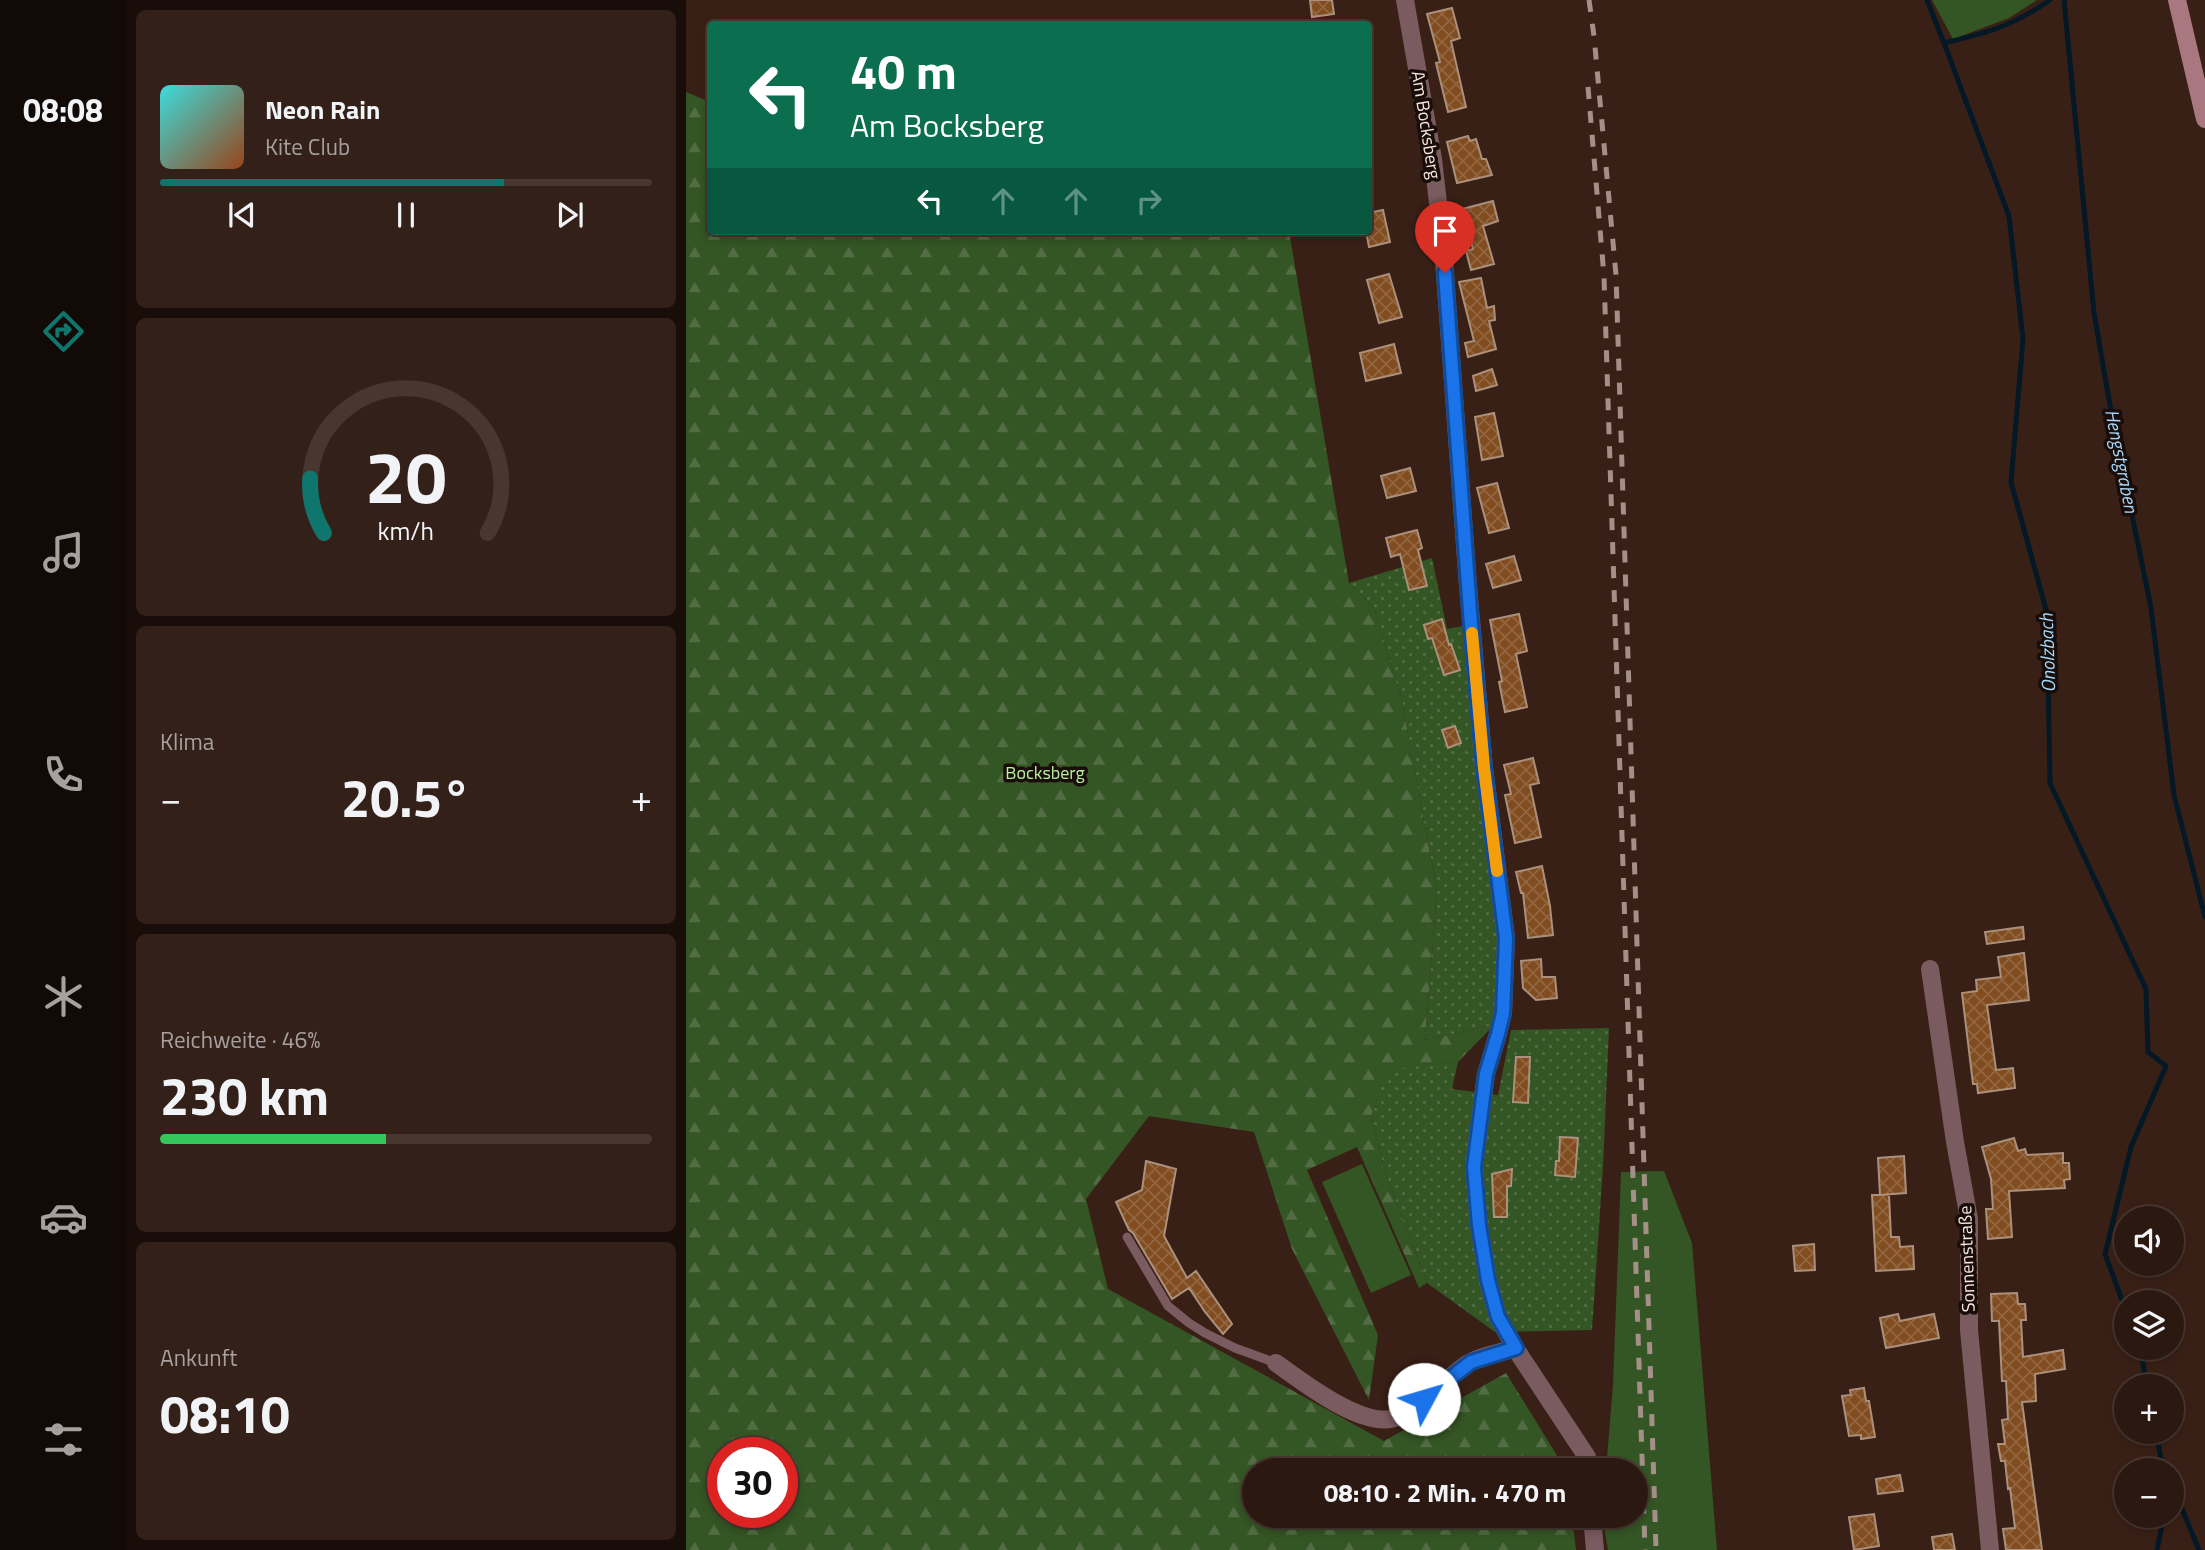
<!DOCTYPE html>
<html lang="de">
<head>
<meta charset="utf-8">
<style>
	:root { --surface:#2b1810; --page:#332119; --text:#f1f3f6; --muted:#a6a09f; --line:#473730; --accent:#0f766e }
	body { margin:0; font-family:"Titillium Web",sans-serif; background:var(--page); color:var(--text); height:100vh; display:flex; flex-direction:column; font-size:26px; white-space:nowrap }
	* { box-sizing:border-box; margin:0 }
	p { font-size:23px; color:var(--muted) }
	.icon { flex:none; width:38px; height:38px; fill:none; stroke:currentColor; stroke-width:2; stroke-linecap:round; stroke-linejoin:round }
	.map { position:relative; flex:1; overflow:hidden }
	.sheet { display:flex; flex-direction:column; gap:10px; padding:10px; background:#180d09; width:560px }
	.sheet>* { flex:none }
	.top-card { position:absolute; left:21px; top:21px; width:665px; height:214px; border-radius:7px; box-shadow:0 4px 10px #0003,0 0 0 2px var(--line); background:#0b6e4f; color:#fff; overflow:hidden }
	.buttons { position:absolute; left:1428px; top:1206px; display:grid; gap:14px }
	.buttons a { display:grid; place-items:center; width:70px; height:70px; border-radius:50%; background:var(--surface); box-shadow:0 4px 10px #0003,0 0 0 2px var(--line); font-size:35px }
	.speed { position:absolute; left:21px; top:1437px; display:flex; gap:14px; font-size:35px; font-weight:700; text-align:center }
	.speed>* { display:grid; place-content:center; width:91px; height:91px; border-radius:50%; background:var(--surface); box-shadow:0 4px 10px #0003,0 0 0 2px var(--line); line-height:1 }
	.speed .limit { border:10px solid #d22; background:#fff; color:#111 }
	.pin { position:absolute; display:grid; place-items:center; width:60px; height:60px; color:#fff; margin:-72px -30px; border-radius:50% 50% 50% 0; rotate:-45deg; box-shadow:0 0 7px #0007 }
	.pin .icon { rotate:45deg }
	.me { position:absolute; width:77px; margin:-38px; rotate:51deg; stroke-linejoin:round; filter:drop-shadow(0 0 5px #0008) }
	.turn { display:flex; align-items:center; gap:24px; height:147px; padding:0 28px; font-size:32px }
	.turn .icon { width:91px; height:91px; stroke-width:2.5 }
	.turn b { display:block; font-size:49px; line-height:60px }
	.lanes { display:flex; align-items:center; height:66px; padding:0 28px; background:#0003; justify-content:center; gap:35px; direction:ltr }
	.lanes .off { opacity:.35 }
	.big { font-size:52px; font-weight:700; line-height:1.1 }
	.sheet .tile { flex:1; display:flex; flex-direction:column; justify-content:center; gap:10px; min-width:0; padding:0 24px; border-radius:10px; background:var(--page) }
	.sheet .dial { align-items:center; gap:0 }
	.dial svg { height:182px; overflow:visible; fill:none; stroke:var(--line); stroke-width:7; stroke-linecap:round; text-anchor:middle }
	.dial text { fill:var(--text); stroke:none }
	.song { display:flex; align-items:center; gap:21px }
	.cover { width:84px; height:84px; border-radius:10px; background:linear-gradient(135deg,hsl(180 70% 55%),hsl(20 70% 35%)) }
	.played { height:7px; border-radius:4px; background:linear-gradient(90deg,var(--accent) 70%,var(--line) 70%) }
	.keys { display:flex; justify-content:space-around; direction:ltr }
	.heat { display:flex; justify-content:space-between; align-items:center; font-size:38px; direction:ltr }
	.charge { height:10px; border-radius:5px; background:linear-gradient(90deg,#34c759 46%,var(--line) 0) }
	.trip { position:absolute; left:556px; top:1458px; width:406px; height:70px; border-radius:35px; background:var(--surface); box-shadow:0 4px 10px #0003,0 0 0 2px var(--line); font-weight:700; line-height:70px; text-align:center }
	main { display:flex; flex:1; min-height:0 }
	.dock { display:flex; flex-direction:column; width:126px; justify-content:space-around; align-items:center; background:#110a06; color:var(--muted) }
	.dock .icon { width:49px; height:49px }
	.dock .current { color:var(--accent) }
	.dock b { font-size:32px; color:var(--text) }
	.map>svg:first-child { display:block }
</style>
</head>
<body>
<main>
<nav class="dock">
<b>08:08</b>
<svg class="icon current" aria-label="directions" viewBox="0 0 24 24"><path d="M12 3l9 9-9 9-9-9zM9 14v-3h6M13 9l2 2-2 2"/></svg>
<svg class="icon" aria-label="music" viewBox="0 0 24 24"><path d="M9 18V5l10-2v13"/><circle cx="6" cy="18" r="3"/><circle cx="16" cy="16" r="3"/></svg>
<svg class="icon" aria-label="phone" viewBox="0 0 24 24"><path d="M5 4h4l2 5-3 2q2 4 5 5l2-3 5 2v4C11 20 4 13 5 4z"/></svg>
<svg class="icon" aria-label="climate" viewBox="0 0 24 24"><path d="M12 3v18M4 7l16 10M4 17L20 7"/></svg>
<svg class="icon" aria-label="car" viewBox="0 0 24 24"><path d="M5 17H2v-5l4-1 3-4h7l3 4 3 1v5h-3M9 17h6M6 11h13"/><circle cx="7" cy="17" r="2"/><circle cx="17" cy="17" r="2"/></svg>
<svg class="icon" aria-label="filters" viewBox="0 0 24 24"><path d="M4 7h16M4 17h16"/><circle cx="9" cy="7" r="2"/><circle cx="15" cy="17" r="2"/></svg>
</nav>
<section class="sheet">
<div class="tile">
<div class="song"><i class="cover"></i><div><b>Neon Rain</b><p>Kite Club</p></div></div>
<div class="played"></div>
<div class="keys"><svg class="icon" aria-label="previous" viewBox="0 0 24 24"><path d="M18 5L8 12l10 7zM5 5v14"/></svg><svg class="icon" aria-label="pause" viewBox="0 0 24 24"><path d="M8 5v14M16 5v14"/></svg><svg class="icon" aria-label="next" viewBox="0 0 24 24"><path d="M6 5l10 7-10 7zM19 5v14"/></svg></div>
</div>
<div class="tile dial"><svg viewBox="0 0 100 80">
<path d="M14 69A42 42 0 1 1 86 69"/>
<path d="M14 69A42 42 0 0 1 8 45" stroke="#0f766e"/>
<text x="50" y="56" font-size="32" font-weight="700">20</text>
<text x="50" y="72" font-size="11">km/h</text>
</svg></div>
<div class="tile"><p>Klima</p>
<div class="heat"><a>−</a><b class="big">20.5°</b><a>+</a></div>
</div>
<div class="tile"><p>Reichweite · 46%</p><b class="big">230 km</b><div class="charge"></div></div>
<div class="tile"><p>Ankunft</p><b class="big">08:10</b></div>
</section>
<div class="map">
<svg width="1519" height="1550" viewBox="0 0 1519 1550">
	<defs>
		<pattern id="forest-firs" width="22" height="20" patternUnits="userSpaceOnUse" patternTransform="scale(1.75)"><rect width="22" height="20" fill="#345524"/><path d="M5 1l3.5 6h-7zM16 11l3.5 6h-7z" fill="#526d43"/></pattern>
		<pattern id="garden-dots" width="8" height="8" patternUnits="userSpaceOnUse" patternTransform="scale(1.75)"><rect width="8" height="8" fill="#345524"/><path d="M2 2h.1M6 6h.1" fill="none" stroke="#526d43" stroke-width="1.8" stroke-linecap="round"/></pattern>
		<pattern id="building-cross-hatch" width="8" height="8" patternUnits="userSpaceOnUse" patternTransform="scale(1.75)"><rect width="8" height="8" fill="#804c20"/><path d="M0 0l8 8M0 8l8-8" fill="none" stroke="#936640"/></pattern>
	</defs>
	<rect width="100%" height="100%" fill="#392016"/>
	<!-- grass -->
	<path fill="#345524" d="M 1246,0 L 1351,0 L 1323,18 L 1267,39 Z
		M 676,1164 L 725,1275 L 685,1293 L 636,1182 Z
		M 978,1171 L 1006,1243 L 1031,1550 L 922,1550 L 916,1516 L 950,1516 L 950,1470 L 920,1470 L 927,1385 L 935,1172 Z"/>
	<!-- forest -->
	<path fill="url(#forest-firs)" fill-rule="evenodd" d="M 0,92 L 24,102 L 24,231 L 603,231 L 663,583 L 688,608 L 716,701 L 751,891 L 739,1040 L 808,1025 L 772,1062 L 699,1071 L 686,1115 L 698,1169 L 741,1283 L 733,1288 L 671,1147 L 621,1170 L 692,1335 L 683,1400 L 606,1249 L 568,1132 L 463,1116 L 400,1199 L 422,1289 L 698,1441 L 820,1373 L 880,1470 L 569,1470 L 569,1516 L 886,1516 L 890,1550 L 0,1550 ZM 37,1452 L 96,1452 L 96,1512 L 37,1512 Z"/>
	<!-- garden -->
	<path fill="url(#garden-dots)" d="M 746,558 L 761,629 L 777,626 L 812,936 L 808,1025 L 739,1040 L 751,891 L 716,701 L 688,608 L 663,583 Z
		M 923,1028 L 917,1167 L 906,1330 L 809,1332 L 741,1283 L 698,1169 L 686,1115 L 699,1070 L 772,1062 L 766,1089 L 812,1095 L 825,1030 Z"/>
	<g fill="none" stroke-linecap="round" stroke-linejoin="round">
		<!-- stream -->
		<path stroke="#051825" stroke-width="5" d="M 1241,0 L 1258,43
			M 1364,0 C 1327,26 1301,33 1258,43 L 1323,216 L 1337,339 L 1325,482 L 1361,613 L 1364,783 L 1460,989 L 1462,1052 L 1480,1066 L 1445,1147 L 1419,1254 L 1440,1311
			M 1378,0 L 1408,313 L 1426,417 L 1465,608 L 1488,795 L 1519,917
			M 1454,1348 L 1461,1386
			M 1470,1432 L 1477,1470
			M 1486,1492 L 1494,1504 L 1513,1550
			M 1471,1550 L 1478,1516"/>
	</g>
	<!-- building -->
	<path fill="url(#building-cross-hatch)" stroke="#ab907c" stroke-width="2" d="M 624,0 L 646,0 L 648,14 L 626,17 Z
		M 766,8 L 774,38 L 765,41 L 780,107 L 762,112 L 750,63 L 754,62 L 741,14 Z
		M 782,136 L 784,141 L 790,139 L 796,159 L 800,159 L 806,175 L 771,183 L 761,142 Z
		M 807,201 L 812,221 L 797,226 L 808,264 L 785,270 L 780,251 L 787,249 L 776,209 Z
		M 697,210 L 704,242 L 683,247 L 680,231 L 682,231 L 682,213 Z
		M 703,274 L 716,317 L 693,323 L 681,280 Z
		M 795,278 L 801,308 L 808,306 L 809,320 L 803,321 L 810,349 L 782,357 L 779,343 L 788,341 L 773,282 Z
		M 708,344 L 715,373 L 680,381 L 674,353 Z
		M 806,369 L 811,385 L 790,391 L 787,376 Z
		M 808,413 L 817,456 L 796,460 L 789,417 Z
		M 724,468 L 730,491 L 701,498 L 695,476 Z
		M 811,483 L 823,528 L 803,533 L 791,488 Z
		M 731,530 L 736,548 L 732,550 L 741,586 L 723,590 L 714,554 L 705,557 L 700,538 Z
		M 828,556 L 835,580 L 807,588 L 800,564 Z
		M 833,614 L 841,651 L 830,654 L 841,707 L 819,712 L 813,682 L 816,681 L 804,620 Z
		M 756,619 L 763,645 L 765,644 L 774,670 L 758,675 L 746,638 L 742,639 L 738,625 Z
		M 769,726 L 775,743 L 762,748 L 756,730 Z
		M 847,758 L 853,783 L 844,785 L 855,837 L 829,843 L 819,795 L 825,794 L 818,765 Z
		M 856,866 L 864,906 L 867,935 L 842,938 L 837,893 L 835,893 L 830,872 Z
		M 1337,927 L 1338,939 L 1301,944 L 1299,932 Z
		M 1338,953 L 1343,1000 L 1301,1005 L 1310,1070 L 1327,1068 L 1329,1088 L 1292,1093 L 1291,1084 L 1287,1084 L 1276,993 L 1291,991 L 1290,980 L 1315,977 L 1312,957 Z
		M 855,959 L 856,977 L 869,977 L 871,998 L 850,1000 L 837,988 L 835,961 Z
		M 830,1057 L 844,1057 L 842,1103 L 827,1102 Z
		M 874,1137 L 892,1138 L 889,1177 L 869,1175 L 870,1161 L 873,1161 Z
		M 1328,1138 L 1332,1151 L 1339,1149 L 1341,1155 L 1377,1153 L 1377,1163 L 1383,1163 L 1384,1179 L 1378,1180 L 1379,1188 L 1323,1191 L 1326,1237 L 1302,1239 L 1300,1209 L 1307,1209 L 1305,1179 L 1296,1147 Z
		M 1218,1156 L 1220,1193 L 1194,1195 L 1192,1158 Z
		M 460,1161 L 490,1169 L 478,1236 L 501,1278 L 510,1271 L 546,1324 L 537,1334 L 519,1312 L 503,1288 L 486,1299 L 447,1233 L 443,1230 L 430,1202 L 456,1190 Z
		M 826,1169 L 825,1186 L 821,1186 L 821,1217 L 808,1217 L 806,1174 Z
		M 1186,1195 L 1203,1195 L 1205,1237 L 1213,1237 L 1214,1247 L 1227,1246 L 1228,1269 L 1190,1271 Z
		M 1128,1244 L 1129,1270 L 1109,1271 L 1107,1246 Z
		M 1331,1293 L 1332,1304 L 1339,1304 L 1340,1320 L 1335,1320 L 1337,1357 L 1377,1350 L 1379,1369 L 1349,1374 L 1350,1401 L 1336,1402 L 1356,1550 L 1320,1550 L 1317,1529 L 1329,1528 L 1324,1488 L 1322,1489 L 1319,1461 L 1315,1461 L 1312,1444 L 1319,1444 L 1316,1420 L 1322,1419 L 1320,1381 L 1316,1381 L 1313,1321 L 1306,1321 L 1305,1294 Z
		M 1212,1314 L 1214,1321 L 1248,1314 L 1253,1338 L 1200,1348 L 1194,1318 Z
		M 1178,1388 L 1180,1401 L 1183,1401 L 1189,1437 L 1175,1439 L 1175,1435 L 1163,1436 L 1156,1396 L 1165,1395 L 1164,1390 Z
		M 1214,1475 L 1217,1491 L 1192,1494 L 1190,1479 Z
		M 1188,1514 L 1193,1546 L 1168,1550 L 1163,1517 Z
		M 1266,1534 L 1269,1550 L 1248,1550 L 1246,1537 Z"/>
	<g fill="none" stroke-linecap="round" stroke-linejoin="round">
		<!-- service -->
		<path stroke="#7a5b5f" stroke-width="9" d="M 441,1237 L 482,1306 L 503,1323 L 519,1333 L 549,1348 L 590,1363"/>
		<!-- minor -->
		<path stroke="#7a5b5f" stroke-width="18" d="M 719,0 L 747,159 L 757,247 L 782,586 L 798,768 L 820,938 L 817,1013 L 812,1034 L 800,1074 L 788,1167 L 793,1225 L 802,1281 L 812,1317 L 829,1348 L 901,1457 L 902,1470
			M 1244,969 L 1269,1142 L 1283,1219 L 1283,1330 L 1304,1550
			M 590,1363 C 615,1381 672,1425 705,1419 C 730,1415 760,1377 783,1363 C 796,1355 815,1353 829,1348
			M 906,1516 L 909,1550"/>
		<!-- secondary -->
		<path stroke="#a8777f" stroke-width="18" d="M 1491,0 L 1519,119"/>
		<!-- rail -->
		<path stroke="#a59088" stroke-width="5" stroke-dasharray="12 12" stroke-linecap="butt" d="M 903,0 L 908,36 L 930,275 L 970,1550
			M 902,87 L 918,276 L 959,1550"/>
	</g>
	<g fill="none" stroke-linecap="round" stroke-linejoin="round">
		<!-- route casing -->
		<g stroke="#114b97" stroke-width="18">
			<path id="route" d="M 738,1399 L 785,1362 L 830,1348 L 812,1317 L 802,1280 L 793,1225 L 788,1167 L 800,1074 L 812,1034 L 817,1013 L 820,938 L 798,768 L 784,612 L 759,273"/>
		</g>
		<!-- route -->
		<use href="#route" stroke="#1a73e8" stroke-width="12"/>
		<!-- slow -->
		<path stroke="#f59e0b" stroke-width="12" d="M 786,633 L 798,768 L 811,871"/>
	</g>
	<g text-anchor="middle" stroke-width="7" stroke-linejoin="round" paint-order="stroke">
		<!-- street labels -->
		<g font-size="18" fill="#f8e6df" stroke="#180d09">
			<text transform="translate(740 125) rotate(81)" y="6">Am Bocksberg</text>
			<text transform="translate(1281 1259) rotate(-92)" y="6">Sonnenstraße</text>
		</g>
		<!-- park labels -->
		<g font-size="18" fill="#b7ef9e" stroke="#180d09">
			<text x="359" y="779">Bocksberg</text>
		</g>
		<!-- water labels -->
		<g font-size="19" font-style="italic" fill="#a7d8fd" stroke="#180d09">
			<text transform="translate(1436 461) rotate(79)" y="7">Hengstgraben</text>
			<text transform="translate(1361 653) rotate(-92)" y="7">Onolzbach</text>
		</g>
	</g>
</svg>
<div class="buttons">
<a><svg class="icon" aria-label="sound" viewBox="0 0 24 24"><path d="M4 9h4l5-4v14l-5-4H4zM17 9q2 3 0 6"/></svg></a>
<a><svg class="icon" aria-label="layers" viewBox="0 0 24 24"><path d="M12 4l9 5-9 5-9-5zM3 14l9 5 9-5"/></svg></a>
<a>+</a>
<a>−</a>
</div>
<div class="speed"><div class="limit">30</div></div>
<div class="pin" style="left:759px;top:273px;background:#d93025"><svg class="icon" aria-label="arrive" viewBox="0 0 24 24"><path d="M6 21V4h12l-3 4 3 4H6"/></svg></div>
<svg class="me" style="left:738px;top:1399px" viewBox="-20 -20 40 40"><circle r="19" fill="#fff"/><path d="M0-13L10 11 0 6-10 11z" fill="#1a73e8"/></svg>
<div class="trip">08:10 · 2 Min. · 470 m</div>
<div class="top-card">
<div class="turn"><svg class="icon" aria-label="left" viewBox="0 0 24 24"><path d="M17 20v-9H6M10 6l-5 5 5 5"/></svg><div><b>40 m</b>Am Bocksberg</div></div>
<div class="lanes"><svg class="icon" aria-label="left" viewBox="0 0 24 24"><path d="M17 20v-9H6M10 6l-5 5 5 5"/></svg><svg class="icon off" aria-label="ahead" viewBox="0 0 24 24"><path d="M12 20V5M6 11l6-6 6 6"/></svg><svg class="icon off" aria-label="ahead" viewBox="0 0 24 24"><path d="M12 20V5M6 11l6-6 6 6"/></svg><svg class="icon off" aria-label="right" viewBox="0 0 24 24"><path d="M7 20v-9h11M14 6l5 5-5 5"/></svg></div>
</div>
</div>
</main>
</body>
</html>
